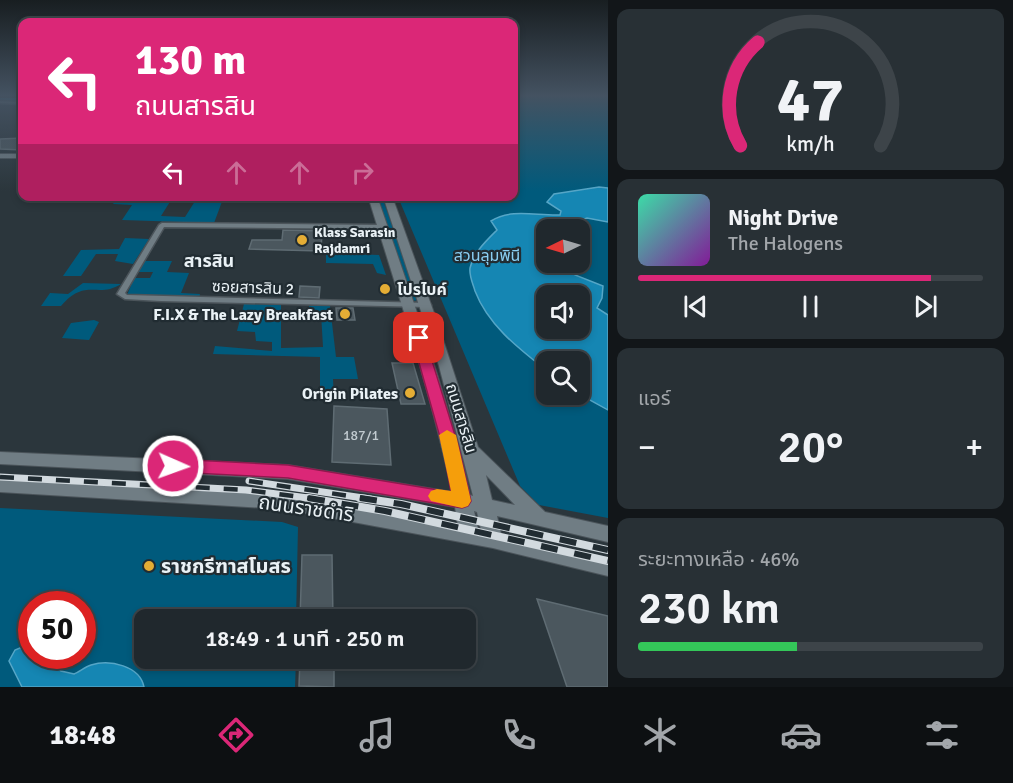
<!DOCTYPE html>
<html lang="th">
<head>
<meta charset="utf-8">
<style>
	:root { --surface:#20282d; --page:#283035; --text:#f1f3f6; --muted:#a2a6aa; --line:#3d4449; --accent:#db2777 }
	body { margin:0; font-family:Signika,"Noto Sans Thai",sans-serif; background:var(--page); color:var(--text); height:100vh; display:flex; flex-direction:column; font-size:22px; white-space:nowrap }
	* { box-sizing:border-box; margin:0 }
	p { font-size:20px; color:var(--muted) }
	.icon { flex:none; width:33px; height:33px; fill:none; stroke:currentColor; stroke-width:2; stroke-linecap:round; stroke-linejoin:round }
	.map { position:relative; flex:1; overflow:hidden }
	.side { display:flex; flex-direction:column; gap:9px; padding:9px; background:#121619; width:405px }
	.side>* { flex:none }
	.banner { position:absolute; left:18px; top:18px; width:500px; height:183px; border-radius:12px; box-shadow:0 3px 9px #0003,0 0 0 2px var(--line); background:#db2777; color:#fff; overflow:hidden }
	.needle { width:39px; rotate:265deg }
	.controls { position:absolute; left:536px; top:219px; display:grid; gap:12px }
	.controls a { display:grid; place-items:center; width:54px; height:54px; border-radius:12px; background:var(--surface); box-shadow:0 3px 9px #0003,0 0 0 2px var(--line); font-size:30px }
	.speed { position:absolute; left:18px; top:591px; display:flex; gap:12px; font-size:30px; font-weight:700; text-align:center }
	.speed>* { display:grid; place-content:center; width:78px; height:78px; border-radius:50%; background:var(--surface); box-shadow:0 3px 9px #0003,0 0 0 2px var(--line); line-height:1 }
	.speed .limit { border:9px solid #d22; background:#fff; color:#111 }
	.pin { position:absolute; display:grid; place-items:center; width:51px; height:51px; color:#fff; margin:-26px; border-radius:12px; box-shadow:0 3px 9px #0006 }
	.me { position:absolute; width:66px; margin:-33px; rotate:92deg; stroke-linejoin:round; filter:drop-shadow(0 0 4px #0008) }
	.turn { display:flex; align-items:center; gap:21px; height:126px; padding:0 18px; font-size:27px }
	.turn .icon { width:78px; height:78px; stroke-width:2.5 }
	.turn b { display:block; font-size:42px; line-height:51px }
	.lanes { display:flex; align-items:center; height:57px; padding:0 18px; background:#0003; justify-content:center; gap:30px; direction:ltr }
	.lanes .off { opacity:.35 }
	.big { font-size:45px; font-weight:600; line-height:1.1 }
	.side .card { flex:1; display:flex; flex-direction:column; justify-content:center; gap:9px; min-width:0; padding:0 21px; border-radius:12px; background:var(--page) }
	.side .dial { align-items:center; gap:0 }
	.dial svg { height:156px; overflow:visible; fill:none; stroke:var(--line); stroke-width:7; stroke-linecap:round; text-anchor:middle }
	.dial text { fill:var(--text); stroke:none }
	.song { display:flex; align-items:center; gap:18px }
	.cover { width:72px; height:72px; border-radius:9px; background:linear-gradient(135deg,hsl(160 70% 55%),hsl(290 70% 35%)) }
	.played { height:6px; border-radius:3px; background:linear-gradient(90deg,var(--accent) 85%,var(--line) 85%) }
	.keys { display:flex; justify-content:space-around; direction:ltr }
	.heat { display:flex; justify-content:space-between; align-items:center; font-size:33px; direction:ltr }
	.charge { height:9px; border-radius:4px; background:linear-gradient(90deg,#34c759 46%,var(--line) 0) }
	.trip { position:absolute; left:134px; top:609px; width:342px; height:60px; border-radius:12px; background:var(--surface); box-shadow:0 3px 9px #0003,0 0 0 2px var(--line); font-weight:600; line-height:60px; text-align:center }
	.menu { display:flex; height:96px; justify-content:space-around; align-items:center; background:#0d1012; color:var(--muted) }
	.menu .icon { width:42px; height:42px }
	.menu .active { color:var(--accent) }
	.menu b { font-size:27px; color:var(--text) }
	main { display:flex; flex:1; min-height:0 }
	.map>svg:first-child { display:block }
</style>
</head>
<body>
<main>
<div class="map">
<svg width="608" height="687" viewBox="0 0 608 687">
	<rect width="100%" height="100%" fill="#2b363c"/>
	<!-- green -->
	<path fill="#005a7c" fill-rule="evenodd" d="M 513,95 L 608,95 L 608,518 L 539,505 L 520,486 L 398,197 L 513,196 ZM 546,230 L 579,230 L 579,262 L 546,262 ZM 546,296 L 579,296 L 579,328 L 546,328 ZM 546,362 L 579,362 L 579,394 L 546,394 Z
		M 118,197 L 173,197 L 161,216 L 185,217 L 197,198 L 230,197 L 223,199 L 214,223 L 122,220 L 132,205 L 113,204 Z
		M 377,197 L 382,197 L 419,300 L 412,301 Z
		M 125,238 L 149,239 L 133,264 L 115,261 L 118,254 L 96,254 L 81,276 L 63,276 L 81,250 L 119,249 Z
		M 326,253 L 379,255 L 386,275 L 377,273 L 373,264 L 326,263 Z
		M 144,261 L 172,261 L 167,272 L 189,273 L 181,293 L 200,294 L 199,298 L 127,295 L 134,278 L 150,278 L 153,272 L 138,272 Z
		M 83,283 L 121,284 C 98,299 86,277 61,306 L 41,306 L 50,293 L 68,294 Z
		M 244,304 L 281,305 L 281,348 L 323,347 L 321,313 L 309,313 L 309,306 L 330,306 L 336,357 L 354,357 L 358,379 L 333,379 L 334,401 L 320,401 L 320,357 L 213,354 L 215,346 L 272,351 L 272,342 L 256,341 L 255,332 L 237,331 Z
		M 94,320 L 99,322 L 89,340 L 62,338 L 71,323 Z
		M 0,508 L 282,522 L 298,527 L 296,619 L 144,620 L 144,658 L 296,659 L 295,687 L 0,687 ZM 32,604 L 82,604 L 82,656 L 32,656 Z"/>
	<!-- water -->
	<path fill="#1586b3" stroke="#55a6c7" stroke-width="1.5" fill-rule="evenodd" d="M 599,187 L 608,188 L 608,222 L 587,218 L 556,229 L 546,230 L 546,262 L 570,263 L 575,275 L 603,286 L 602,298 L 597,308 L 608,315 L 608,410 L 579,394 L 579,362 L 546,362 L 546,370 C 518,348 488,325 475,291 C 473,284 469,276 470,268 C 473,253 487,240 497,230 L 491,221 C 512,208 536,216 560,215 L 561,211 L 547,202 L 554,194 ZM 546,296 L 579,296 L 579,328 L 546,328 Z
		M 27,645 L 31,645 L 32,656 L 48,656 L 61,671 L 74,674 C 79,672 85,667 91,665 C 110,659 140,666 144,687 L 22,687 L 9,661 L 15,650 Z"/>
	<g fill="none" stroke-linecap="round" stroke-linejoin="round">
		<!-- canal -->
		<path fill="#1586b3" fill-rule="evenodd" d="M 0,98 L 22,98 L 22,102 L 0,102 Z"/>
	</g>
	<!-- building -->
	<path fill="#4b575e" stroke="#5f6c73" stroke-width="1.5" d="M 22,138 L 22,150 L 0,149 L 0,139 Z
		M 283,230 L 322,231 L 321,251 L 249,249 L 252,240 L 282,240 Z
		M 300,286 L 320,287 L 319,298 L 299,297 Z
		M 336,308 L 353,308 L 355,320 L 337,320 Z
		M 392,363 L 413,363 L 425,404 L 401,404 Z
		M 334,406 L 387,409 L 391,465 L 332,462 Z
		M 302,555 L 332,555 L 333,620 L 300,620 Z
		M 537,599 L 608,616 L 608,687 L 567,687 Z
		M 300,658 L 334,658 L 334,687 L 299,686 Z"/>
	<g fill="none" stroke-linecap="round" stroke-linejoin="round">
		<!-- street casing -->
		<g stroke="#4b545a" stroke-width="3">
			<path id="street" d="M 0,101 L 22,102 L 22,104 L 0,103 Z
				M 162,223 L 382,225 L 385,227 L 382,229 L 164,227 L 125,293 L 127,295 L 427,303 L 431,305 L 427,307 L 161,301 L 125,299 L 117,294 L 159,225 Z"/>
		</g>
		<!-- secondary casing -->
		<g stroke="#4b545a" stroke-width="2">
			<path id="secondary" d="M 0,154 L 22,154 L 22,158 L 0,158 Z
				M 368,196 L 377,196 C 411,295 447,394 470,495 L 473,496 L 439,366 L 383,196 L 392,196 L 438,324 L 478,447 L 545,512 L 608,526 L 608,542 L 497,516 L 501,534 L 608,558 L 608,576 L 493,548 L 283,509 L 0,492 L 0,478 L 283,495 L 458,526 L 455,507 L 288,479 L 0,464 L 0,452 L 288,465 L 452,492 C 431,392 398,294 368,196 ZM 486,475 L 515,505 L 492,500 ZM 474,511 L 477,512 L 481,530 L 478,529 Z"/>
		</g>
		<!-- street -->
		<use href="#street" fill="#707d84" fill-rule="evenodd"/>
		<!-- secondary -->
		<use href="#secondary" fill="#707d84" fill-rule="evenodd"/>
		<!-- rail-far1 casing -->
		<g stroke="#d2dadf" stroke-width="7">
			<path id="rail-far1" d="M 0,477 L 246,490 L 316,499
				M 249,481 L 370,499"/>
		</g>
		<!-- rail casing -->
		<g stroke="#d2dadf" stroke-width="8">
			<path id="rail" d="M 308,498 L 385,511 L 608,561
				M 360,498 L 401,504 L 608,550"/>
		</g>
		<!-- rail-far1 -->
		<use href="#rail-far1" stroke="#212c32" stroke-width="4.5" stroke-dasharray="14" stroke-linecap="butt"/>
		<!-- rail -->
		<use href="#rail" stroke="#212c32" stroke-width="6" stroke-dasharray="17" stroke-linecap="butt"/>
	</g>
	<!-- sky -->
	<linearGradient id="sky" x2="0" y2="1"><stop stop-color="#181e21"/><stop offset="0.5" stop-color="#445261"/><stop offset="1" stop-color="#445261" stop-opacity="0"/></linearGradient>
	<rect width="608" height="191" fill="url(#sky)"/>
	<!-- route -->
	<path fill="#db2777" stroke="#8e194d" stroke-width="1.5" d="M 419,334 L 425,338 L 459,448 L 471,501 L 468,506 L 462,508 L 288,478 L 173,472 L 167,471 L 164,466 L 167,461 L 173,459 L 288,465 L 451,492 L 443,448 L 412,338 Z"/>
	<!-- slow -->
	<path fill="#f59e0b" d="M 447,430 L 456,435 L 471,501 L 468,506 L 462,508 L 431,501 L 428,496 L 431,491 L 437,489 L 451,491 L 439,435 Z"/>
	<!-- markers -->
	<g fill="#e4ad35" stroke="#212c32" stroke-width="2">
		<circle cx="302" cy="240" r="6"/>
		<circle cx="385" cy="289" r="6"/>
		<circle cx="345" cy="314" r="6"/>
		<circle cx="410" cy="393" r="6"/>
		<circle cx="149" cy="566" r="6"/>
	</g>
	<g text-anchor="middle" stroke-width="4.5" stroke-linejoin="round" paint-order="stroke">
		<!-- far-poi labels -->
		<g font-size="14" font-weight="bold" fill="#eaf2f6" stroke="#212c32" text-anchor="start">
			<text x="314" y="237">Klass Sarasin<tspan x="314" dy="16">Rajdamri</tspan></text>
		</g>
		<!-- number labels -->
		<g font-size="14" fill="#c2cbd0">
			<text x="361" y="440">187/1</text>
		</g>
		<!-- park labels -->
		<g font-size="16" fill="#89cef2" stroke="#212c32">
			<text x="487" y="261">สวนลุมพินี</text>
		</g>
		<!-- street labels -->
		<g font-size="16" fill="#eaf2f6" stroke="#212c32">
			<text transform="translate(253 287) rotate(2)" y="6">ซอยสารสิน 2</text>
			<text transform="translate(462 418) rotate(73)" y="6">ถนนสารสิน</text>
		</g>
		<!-- poi labels -->
		<g font-size="16" font-weight="bold" fill="#eaf2f6" stroke="#212c32" text-anchor="end">
			<text x="397" y="295" text-anchor="start">โปรไบค์</text>
			<text x="333" y="320">F.I.X &amp; The Lazy Breakfast</text>
			<text x="398" y="399">Origin Pilates</text>
		</g>
		<!-- neighbourhood labels -->
		<g font-size="18" font-weight="bold" fill="#eaf2f6" stroke="#212c32">
			<text x="209" y="267">สารสิน</text>
		</g>
		<!-- near-street labels -->
		<g font-size="20" fill="#eaf2f6" stroke="#212c32">
			<text transform="translate(306 508) rotate(8)" y="7">ถนนราชดำริ</text>
		</g>
		<!-- near-poi labels -->
		<g font-size="20" font-weight="bold" fill="#eaf2f6" stroke="#212c32" text-anchor="start">
			<text x="161" y="573">ราชกรีฑาสโมสร</text>
		</g>
	</g>
</svg>
<div class="controls">
<a><svg class="needle" viewBox="-14 -14 28 28"><path d="M0-13l5 13h-10z" fill="#e53935"/><path d="M0 13l5-13h-10z" fill="#a2a6aa"/></svg></a>
<a><svg class="icon" aria-label="sound" viewBox="0 0 24 24"><path d="M4 9h4l5-4v14l-5-4H4zM17 9q2 3 0 6"/></svg></a>
<a><svg class="icon" aria-label="search" viewBox="0 0 24 24"><circle cx="10" cy="10" r="6"/><path d="M15 15l6 6"/></svg></a>
</div>
<div class="speed"><div class="limit">50</div></div>
<div class="pin" style="left:419px;top:338px;background:#d93025"><svg class="icon" aria-label="arrive" viewBox="0 0 24 24"><path d="M6 21V4h12l-3 4 3 4H6"/></svg></div>
<svg class="me" style="left:173px;top:466px" viewBox="-20 -20 40 40"><circle r="17" fill="#db2777" stroke="#fff" stroke-width="3"/><path d="M0-11L8 9 0 5-8 9z" fill="#fff"/></svg>
<div class="trip">18:49 · 1 นาที · 250 m</div>
<div class="banner">
<div class="turn"><svg class="icon" aria-label="left" viewBox="0 0 24 24"><path d="M17 20v-9H6M10 6l-5 5 5 5"/></svg><div><b>130 m</b>ถนนสารสิน</div></div>
<div class="lanes"><svg class="icon" aria-label="left" viewBox="0 0 24 24"><path d="M17 20v-9H6M10 6l-5 5 5 5"/></svg><svg class="icon off" aria-label="ahead" viewBox="0 0 24 24"><path d="M12 20V5M6 11l6-6 6 6"/></svg><svg class="icon off" aria-label="ahead" viewBox="0 0 24 24"><path d="M12 20V5M6 11l6-6 6 6"/></svg><svg class="icon off" aria-label="right" viewBox="0 0 24 24"><path d="M7 20v-9h11M14 6l5 5-5 5"/></svg></div>
</div>
</div>
<section class="side">
<div class="card dial"><svg viewBox="0 0 100 80">
<path d="M14 69A42 42 0 1 1 86 69"/>
<path d="M14 69A42 42 0 0 1 23 16" stroke="#db2777"/>
<text x="50" y="56" font-size="32" font-weight="700">47</text>
<text x="50" y="72" font-size="11">km/h</text>
</svg></div>
<div class="card">
<div class="song"><i class="cover"></i><div><b>Night Drive</b><p>The Halogens</p></div></div>
<div class="played"></div>
<div class="keys"><svg class="icon" aria-label="previous" viewBox="0 0 24 24"><path d="M18 5L8 12l10 7zM5 5v14"/></svg><svg class="icon" aria-label="pause" viewBox="0 0 24 24"><path d="M8 5v14M16 5v14"/></svg><svg class="icon" aria-label="next" viewBox="0 0 24 24"><path d="M6 5l10 7-10 7zM19 5v14"/></svg></div>
</div>
<div class="card"><p>แอร์</p>
<div class="heat"><a>−</a><b class="big">20°</b><a>+</a></div>
</div>
<div class="card"><p>ระยะทางเหลือ · 46%</p><b class="big">230 km</b><div class="charge"></div></div>
</section>
</main>
<nav class="menu">
<b>18:48</b>
<svg class="icon active" aria-label="directions" viewBox="0 0 24 24"><path d="M12 3l9 9-9 9-9-9zM9 14v-3h6M13 9l2 2-2 2"/></svg>
<svg class="icon" aria-label="music" viewBox="0 0 24 24"><path d="M9 18V5l10-2v13"/><circle cx="6" cy="18" r="3"/><circle cx="16" cy="16" r="3"/></svg>
<svg class="icon" aria-label="phone" viewBox="0 0 24 24"><path d="M5 4h4l2 5-3 2q2 4 5 5l2-3 5 2v4C11 20 4 13 5 4z"/></svg>
<svg class="icon" aria-label="climate" viewBox="0 0 24 24"><path d="M12 3v18M4 7l16 10M4 17L20 7"/></svg>
<svg class="icon" aria-label="car" viewBox="0 0 24 24"><path d="M5 17H2v-5l4-1 3-4h7l3 4 3 1v5h-3M9 17h6M6 11h13"/><circle cx="7" cy="17" r="2"/><circle cx="17" cy="17" r="2"/></svg>
<svg class="icon" aria-label="filters" viewBox="0 0 24 24"><path d="M4 7h16M4 17h16"/><circle cx="9" cy="7" r="2"/><circle cx="15" cy="17" r="2"/></svg>
</nav>
</body>
</html>
